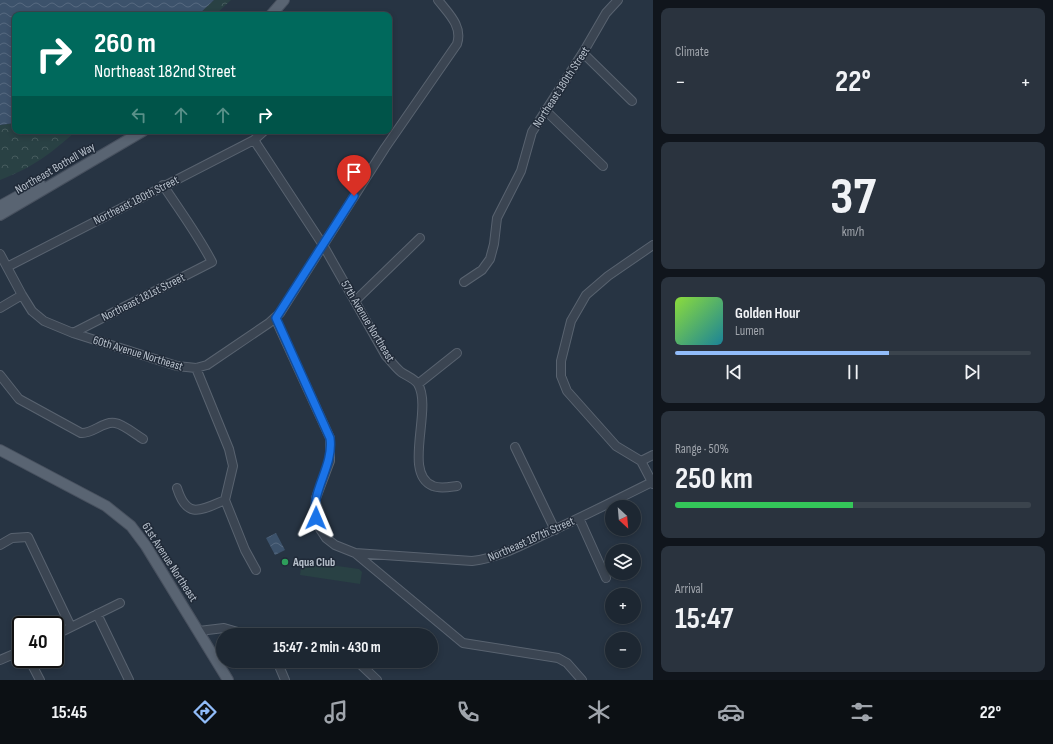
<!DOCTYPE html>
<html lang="en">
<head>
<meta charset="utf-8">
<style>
	:root { --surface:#1d2732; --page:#2a333e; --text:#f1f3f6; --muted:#a0a5ac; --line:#3b444d; --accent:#91bcf9 }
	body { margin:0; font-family:"Sofia Sans Condensed",sans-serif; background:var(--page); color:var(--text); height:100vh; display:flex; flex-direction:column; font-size:15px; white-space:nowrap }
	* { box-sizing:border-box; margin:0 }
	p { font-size:13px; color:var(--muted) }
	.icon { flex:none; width:22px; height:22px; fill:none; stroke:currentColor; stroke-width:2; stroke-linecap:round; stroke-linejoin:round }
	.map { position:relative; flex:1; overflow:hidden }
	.side { display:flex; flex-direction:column; gap:8px; padding:8px; background:#10151c; width:400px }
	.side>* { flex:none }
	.guide { position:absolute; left:12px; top:12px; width:380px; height:122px; border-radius:8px; box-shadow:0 2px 6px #0003,0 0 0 1px var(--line); background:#00695c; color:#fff; overflow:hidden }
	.needle { width:26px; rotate:154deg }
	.controls { position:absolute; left:605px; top:500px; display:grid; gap:8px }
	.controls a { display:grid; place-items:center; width:36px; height:36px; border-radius:50%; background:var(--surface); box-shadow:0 2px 6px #0003,0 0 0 1px var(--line); font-size:20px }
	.speed { position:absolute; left:12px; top:616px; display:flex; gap:8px; font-size:20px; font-weight:700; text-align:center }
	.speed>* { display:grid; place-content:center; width:52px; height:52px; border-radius:50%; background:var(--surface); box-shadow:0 2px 6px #0003,0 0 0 1px var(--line); line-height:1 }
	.speed .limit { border:2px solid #111; border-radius:6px; background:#fff; color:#111 }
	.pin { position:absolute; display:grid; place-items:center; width:34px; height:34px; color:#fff; margin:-41px -17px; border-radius:50% 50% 50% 0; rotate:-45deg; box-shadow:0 0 4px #0007 }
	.pin .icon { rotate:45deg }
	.me { position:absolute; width:44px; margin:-22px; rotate:1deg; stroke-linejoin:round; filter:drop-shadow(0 0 3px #0008) }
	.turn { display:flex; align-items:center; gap:14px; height:84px; padding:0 16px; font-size:18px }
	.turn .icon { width:52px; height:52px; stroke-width:2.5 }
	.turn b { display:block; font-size:28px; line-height:34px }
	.lanes { display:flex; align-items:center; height:38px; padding:0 16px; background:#0003; justify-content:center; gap:20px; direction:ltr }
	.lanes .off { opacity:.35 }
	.big { font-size:30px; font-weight:700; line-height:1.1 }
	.side .widget { flex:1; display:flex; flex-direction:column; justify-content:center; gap:6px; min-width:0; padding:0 14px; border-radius:8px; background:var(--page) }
	.side .dial { align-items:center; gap:0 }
	.dial b { font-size:52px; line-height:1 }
	.song { display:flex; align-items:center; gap:12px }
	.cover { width:48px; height:48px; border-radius:6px; background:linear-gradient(135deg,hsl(90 70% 55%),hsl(190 70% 35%)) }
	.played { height:4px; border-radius:2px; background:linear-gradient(90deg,var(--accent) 60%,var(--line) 60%) }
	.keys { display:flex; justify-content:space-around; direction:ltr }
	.heat { display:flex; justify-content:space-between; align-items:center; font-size:22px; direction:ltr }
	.charge { height:6px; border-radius:3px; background:linear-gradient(90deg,#34c759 50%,var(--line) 0) }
	.trip { position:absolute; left:216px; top:628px; width:222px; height:40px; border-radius:20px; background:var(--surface); box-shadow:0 2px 6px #0003,0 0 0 1px var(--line); font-weight:700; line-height:40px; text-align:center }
	.tabs { display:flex; height:64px; justify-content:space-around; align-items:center; background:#0c1014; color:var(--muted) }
	.tabs .icon { width:28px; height:28px }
	.tabs .current { color:var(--accent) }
	.tabs b { font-size:18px; color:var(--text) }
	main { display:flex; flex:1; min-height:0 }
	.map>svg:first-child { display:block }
</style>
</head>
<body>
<main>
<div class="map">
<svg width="653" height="680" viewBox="0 0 653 680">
	<defs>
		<pattern id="park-crowns" width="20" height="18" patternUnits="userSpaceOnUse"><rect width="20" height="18" fill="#294144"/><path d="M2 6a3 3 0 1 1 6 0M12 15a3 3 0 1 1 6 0" fill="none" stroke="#465b5e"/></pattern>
		<pattern id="water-waves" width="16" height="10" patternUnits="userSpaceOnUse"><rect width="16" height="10" fill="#3c526b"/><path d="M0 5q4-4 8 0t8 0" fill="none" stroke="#56697f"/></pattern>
	</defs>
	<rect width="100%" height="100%" fill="#273443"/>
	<!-- park -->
	<path fill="url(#park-crowns)" d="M 214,0 L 231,0 L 215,15 L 198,15 Z
		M 15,123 L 15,131 L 76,131 C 50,154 34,167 0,180 L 0,125 Z"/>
	<!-- garden -->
	<path fill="#294144" d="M 302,561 L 359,569 L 362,572 L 360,584 L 300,575 Z"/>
	<!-- water -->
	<path fill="url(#water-waves)" d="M 0,0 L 214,0 L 198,15 L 15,15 L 15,123 L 0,125 Z
		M 276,533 L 285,550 L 275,555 L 266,538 Z"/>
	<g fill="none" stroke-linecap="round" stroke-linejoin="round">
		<!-- minor casing -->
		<g stroke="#596370" stroke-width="10">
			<path id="minor" d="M 583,53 L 632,101
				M 545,110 L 603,166
				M 254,140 L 323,245 L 386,356 C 391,361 395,367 401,372 C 405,375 415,379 418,384 C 433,409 402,474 433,486 C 440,489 449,487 457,486
				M 653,245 L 608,276 L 586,295 L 571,321 L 561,361 L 561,376 L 567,391 L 616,446 L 641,461 L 653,484
				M 0,254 L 22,295 L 32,311 L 44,321 L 73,333 L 177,366 L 196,368 L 207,365 L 269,323 L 280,313 L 385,148 L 457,44 C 463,26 448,13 438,0
				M 7,267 L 254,140 L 264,131
				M 464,282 L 482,270 L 490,259 L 494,244 L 497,218 L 521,171 L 532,132 L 584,51 L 606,13 L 618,0
				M 355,301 L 420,238
				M 0,308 L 22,295
				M 275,318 L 330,438 L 330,461 L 316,498 L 315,514 L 320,529 L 326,538 L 335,545 L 355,553 L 472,561 C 498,558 520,546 543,535 C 580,518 616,500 652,482
				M 73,333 L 212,262 C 198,235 180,211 163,185
				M 196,368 L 229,449 L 233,466 L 225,500 L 245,550 L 256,570
				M 0,375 L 19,399 L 81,433 C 93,434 103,421 115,423 C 123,424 135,434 143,439
				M 418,384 L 457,353
				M 515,447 L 555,530
				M 641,461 L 653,455
				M 177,488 C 187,520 201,510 225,500
				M 579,518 L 606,578
				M 0,545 L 12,538 L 28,537 L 71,627
				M 355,553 L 463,643 L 558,658 L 567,663 L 582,680
				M 97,614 L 129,680
				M 199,631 L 224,628 L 248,635
				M 55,635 L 120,603
				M 29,659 L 40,680
				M 0,660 L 21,651
				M 277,661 L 285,680
				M 357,661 L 377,680"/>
		</g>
		<!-- major casing -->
		<g stroke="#48515f" stroke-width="12">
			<path id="major" d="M 271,15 L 284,0
				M 0,206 L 40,184
				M 0,215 L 143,131
				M 0,450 L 106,506 L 131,526 L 146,546 L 228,680"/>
		</g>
		<!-- minor -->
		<use href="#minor" stroke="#3b4552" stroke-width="8"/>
		<!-- major -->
		<use href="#major" stroke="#596472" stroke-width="10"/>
	</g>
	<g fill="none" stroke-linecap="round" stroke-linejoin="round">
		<!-- route casing -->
		<g stroke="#114b97" stroke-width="10">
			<path id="route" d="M 316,518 C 310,491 334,467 330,438 L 276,318 L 354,196"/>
		</g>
		<!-- route -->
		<use href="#route" stroke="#1a73e8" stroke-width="7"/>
	</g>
	<!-- markers -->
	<circle fill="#2e9e5b" stroke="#202a38" stroke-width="1.5" cx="285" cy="562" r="4"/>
	<g text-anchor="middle" stroke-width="3" stroke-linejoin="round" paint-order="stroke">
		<!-- street labels -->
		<g font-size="12" fill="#b8c1cc" stroke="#202a38">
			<text transform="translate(561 87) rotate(-57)" y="4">Northeast 180th Street</text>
			<text transform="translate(55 168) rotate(-30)" y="4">Northeast Bothell Way</text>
			<text transform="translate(136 200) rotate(-27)" y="4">Northeast 180th Street</text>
			<text transform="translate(143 297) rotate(-27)" y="4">Northeast 181st Street</text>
			<text transform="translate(368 321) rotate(59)" y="4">57th Avenue Northeast</text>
			<text transform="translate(138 353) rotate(17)" y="4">60th Avenue Northeast</text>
			<text transform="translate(531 539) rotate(-24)" y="4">Northeast 187th Street</text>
			<text transform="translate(170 562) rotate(57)" y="4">61st Avenue Northeast</text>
		</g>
		<!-- poi labels -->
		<g font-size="12" font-weight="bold" fill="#b8c1cc" stroke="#202a38" text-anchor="start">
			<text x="293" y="566">Aqua Club</text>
		</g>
	</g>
</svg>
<div class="controls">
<a><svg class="needle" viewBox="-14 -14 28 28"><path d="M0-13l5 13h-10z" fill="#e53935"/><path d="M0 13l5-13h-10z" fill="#a0a5ac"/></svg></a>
<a><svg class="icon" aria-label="layers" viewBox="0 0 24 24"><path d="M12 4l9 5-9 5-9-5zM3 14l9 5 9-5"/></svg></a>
<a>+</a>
<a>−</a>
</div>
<div class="speed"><div class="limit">40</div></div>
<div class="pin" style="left:354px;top:196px;background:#d93025"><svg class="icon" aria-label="arrive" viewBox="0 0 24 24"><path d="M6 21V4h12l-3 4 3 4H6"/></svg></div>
<svg class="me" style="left:316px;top:518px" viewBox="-20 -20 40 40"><path d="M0-17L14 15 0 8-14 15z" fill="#1a73e8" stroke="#fff" stroke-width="4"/></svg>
<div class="trip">15:47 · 2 min · 430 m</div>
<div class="guide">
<div class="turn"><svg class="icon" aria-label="right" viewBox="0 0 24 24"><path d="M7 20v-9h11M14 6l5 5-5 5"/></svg><div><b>260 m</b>Northeast 182nd Street</div></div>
<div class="lanes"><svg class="icon off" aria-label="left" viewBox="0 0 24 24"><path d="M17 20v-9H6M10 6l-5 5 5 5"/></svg><svg class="icon off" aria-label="ahead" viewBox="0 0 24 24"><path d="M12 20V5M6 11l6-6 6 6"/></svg><svg class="icon off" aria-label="ahead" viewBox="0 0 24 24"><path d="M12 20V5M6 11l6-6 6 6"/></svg><svg class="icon" aria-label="right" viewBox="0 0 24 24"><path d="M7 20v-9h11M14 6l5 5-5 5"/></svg></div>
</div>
</div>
<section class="side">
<div class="widget"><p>Climate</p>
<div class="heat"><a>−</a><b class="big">22°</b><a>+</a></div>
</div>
<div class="widget dial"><b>37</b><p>km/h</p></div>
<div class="widget">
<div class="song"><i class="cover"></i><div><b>Golden Hour</b><p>Lumen</p></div></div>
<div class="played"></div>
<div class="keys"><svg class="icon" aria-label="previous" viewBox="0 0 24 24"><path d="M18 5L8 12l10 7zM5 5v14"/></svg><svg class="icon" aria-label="pause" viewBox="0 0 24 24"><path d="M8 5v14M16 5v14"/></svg><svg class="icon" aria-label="next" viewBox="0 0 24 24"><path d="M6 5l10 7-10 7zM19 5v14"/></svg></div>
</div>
<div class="widget"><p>Range · 50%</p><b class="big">250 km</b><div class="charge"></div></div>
<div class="widget"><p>Arrival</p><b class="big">15:47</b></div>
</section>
</main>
<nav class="tabs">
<b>15:45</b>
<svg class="icon current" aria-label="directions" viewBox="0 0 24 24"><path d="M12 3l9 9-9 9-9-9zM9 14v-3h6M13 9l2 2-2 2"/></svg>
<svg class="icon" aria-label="music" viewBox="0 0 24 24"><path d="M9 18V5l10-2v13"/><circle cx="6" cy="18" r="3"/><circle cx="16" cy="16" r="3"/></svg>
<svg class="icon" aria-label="phone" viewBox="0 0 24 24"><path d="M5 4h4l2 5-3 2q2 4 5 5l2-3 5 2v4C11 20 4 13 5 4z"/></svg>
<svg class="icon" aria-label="climate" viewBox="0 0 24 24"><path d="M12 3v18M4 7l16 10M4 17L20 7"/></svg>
<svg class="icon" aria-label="car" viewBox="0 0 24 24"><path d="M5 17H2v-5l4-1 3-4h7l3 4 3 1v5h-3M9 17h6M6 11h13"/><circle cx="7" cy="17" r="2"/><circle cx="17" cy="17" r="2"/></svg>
<svg class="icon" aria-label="filters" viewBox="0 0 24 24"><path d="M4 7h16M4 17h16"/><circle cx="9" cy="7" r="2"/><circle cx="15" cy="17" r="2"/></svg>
<b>22°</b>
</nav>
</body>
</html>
